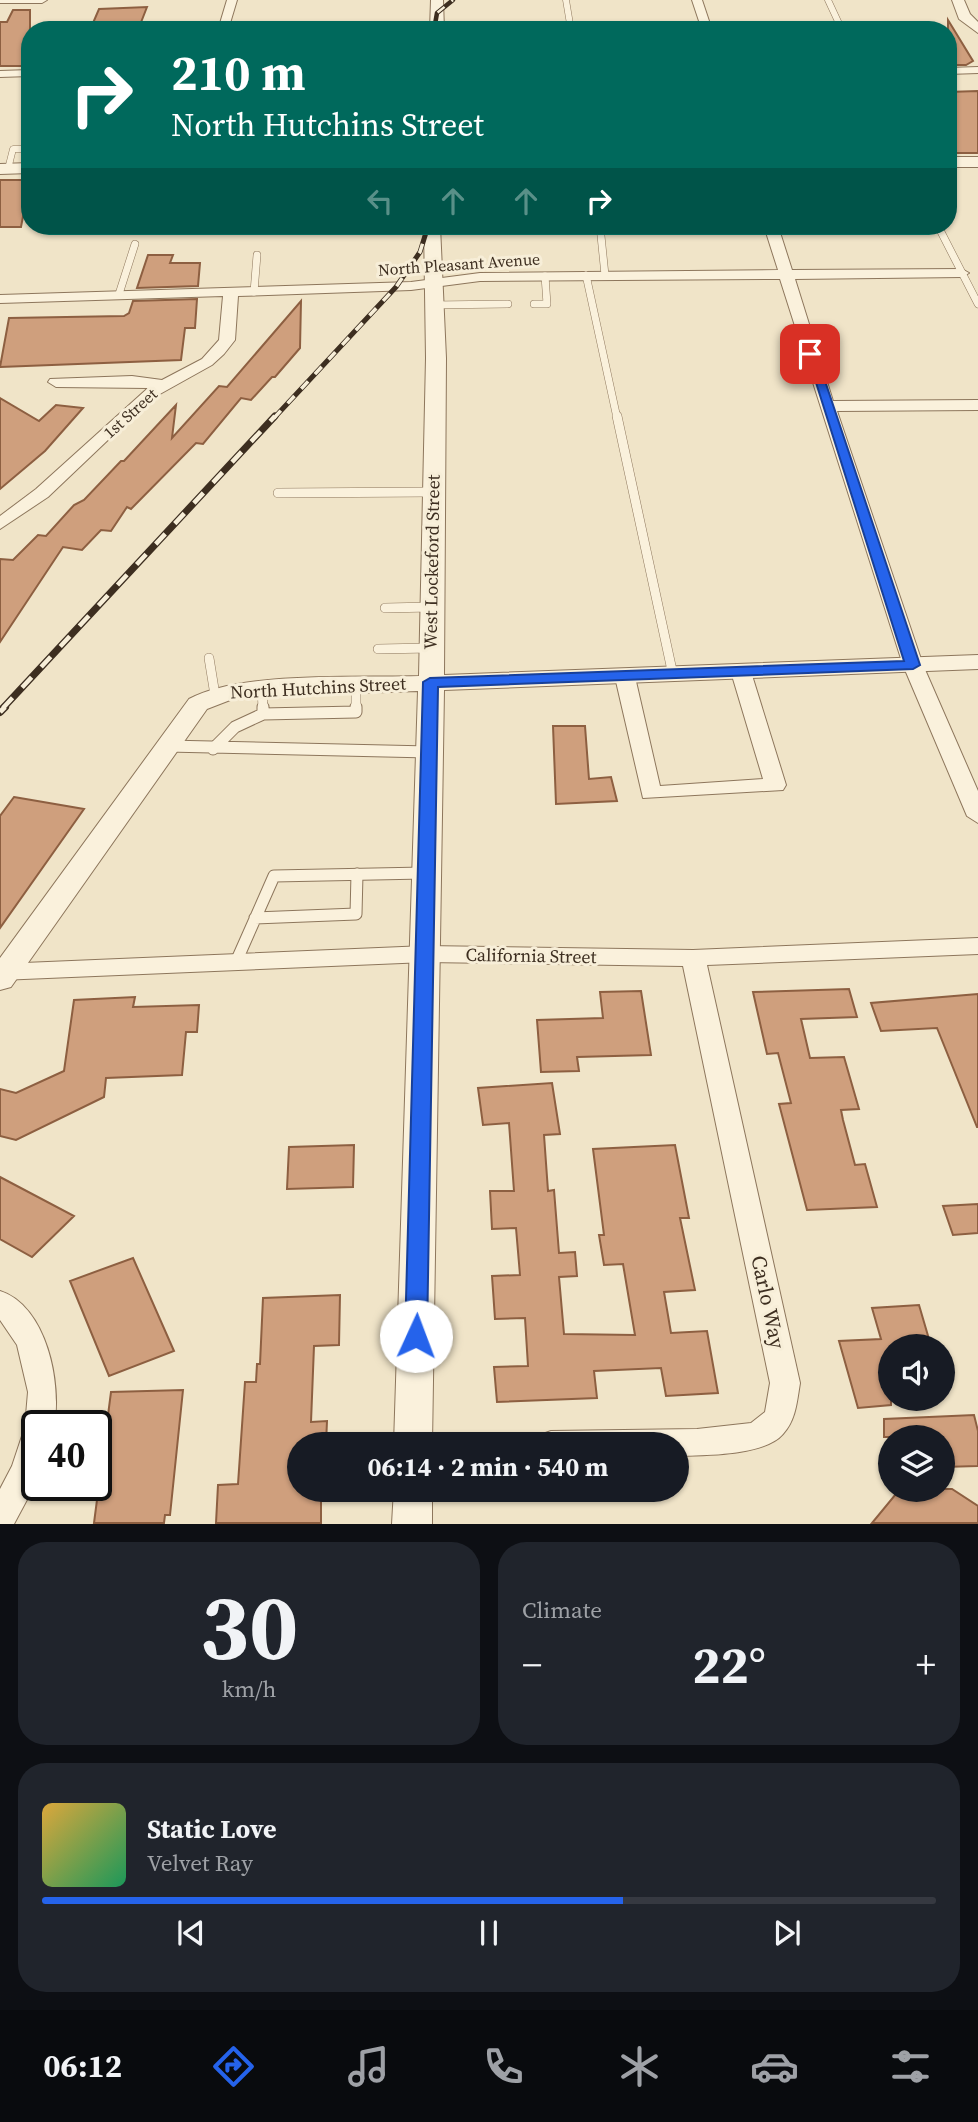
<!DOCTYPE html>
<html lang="en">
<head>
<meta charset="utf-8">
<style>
	:root { --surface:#171b24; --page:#20242c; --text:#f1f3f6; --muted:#9ea1a6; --line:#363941; --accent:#2563eb }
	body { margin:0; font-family:"Source Serif 4",serif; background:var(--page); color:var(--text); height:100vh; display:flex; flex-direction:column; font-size:26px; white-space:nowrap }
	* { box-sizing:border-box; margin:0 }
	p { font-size:23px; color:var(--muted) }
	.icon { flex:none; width:38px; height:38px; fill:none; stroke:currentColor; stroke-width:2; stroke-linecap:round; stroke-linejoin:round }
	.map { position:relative; height:1524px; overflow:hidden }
	.panel { display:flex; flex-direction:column; gap:18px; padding:18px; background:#0d0f14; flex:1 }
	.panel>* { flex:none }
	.banner { position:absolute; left:21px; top:21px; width:936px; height:214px; border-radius:28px; box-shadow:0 2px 5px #0004; background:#00695c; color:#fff; overflow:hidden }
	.tools { position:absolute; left:878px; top:1334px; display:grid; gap:14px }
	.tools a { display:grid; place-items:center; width:77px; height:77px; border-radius:50%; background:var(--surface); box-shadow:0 2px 5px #0004; font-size:35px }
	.speed { position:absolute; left:21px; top:1410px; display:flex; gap:14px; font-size:35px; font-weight:700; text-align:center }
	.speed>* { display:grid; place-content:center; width:91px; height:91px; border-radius:50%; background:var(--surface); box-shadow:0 2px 5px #0004; line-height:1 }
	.speed .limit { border:4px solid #111; border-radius:10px; background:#fff; color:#111 }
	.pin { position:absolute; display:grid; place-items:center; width:60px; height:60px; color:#fff; margin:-30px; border-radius:14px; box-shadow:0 4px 10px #0006 }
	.me { position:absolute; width:77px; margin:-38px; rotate:2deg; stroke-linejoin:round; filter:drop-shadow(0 0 5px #0008) }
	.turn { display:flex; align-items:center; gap:24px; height:147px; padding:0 35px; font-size:32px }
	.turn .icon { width:91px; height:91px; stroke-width:2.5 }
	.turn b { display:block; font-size:49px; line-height:60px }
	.lanes { display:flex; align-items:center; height:66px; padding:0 35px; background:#0003; justify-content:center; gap:35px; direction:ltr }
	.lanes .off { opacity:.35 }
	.big { font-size:52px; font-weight:700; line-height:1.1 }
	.panel .widget { flex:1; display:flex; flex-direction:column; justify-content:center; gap:10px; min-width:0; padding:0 24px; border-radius:28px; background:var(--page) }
	.panel .dial { align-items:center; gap:0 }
	.dial b { font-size:91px; line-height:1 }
	.song { display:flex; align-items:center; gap:21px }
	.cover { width:84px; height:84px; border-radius:10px; background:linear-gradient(135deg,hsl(40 70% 55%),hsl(150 70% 35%)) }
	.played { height:7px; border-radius:4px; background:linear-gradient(90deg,var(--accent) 65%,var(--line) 65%) }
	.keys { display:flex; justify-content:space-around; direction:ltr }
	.heat { display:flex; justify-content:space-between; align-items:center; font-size:38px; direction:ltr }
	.panel .tiles { flex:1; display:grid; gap:18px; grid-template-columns:1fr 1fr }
	.widget:last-child { grid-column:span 2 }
	.trip { position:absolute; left:287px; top:1432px; width:402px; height:70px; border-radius:35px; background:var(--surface); box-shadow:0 2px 5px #0004; font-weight:700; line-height:70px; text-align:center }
	.tabs { display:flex; height:112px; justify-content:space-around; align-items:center; background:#090b0e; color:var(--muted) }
	.tabs .icon { width:49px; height:49px }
	.tabs .selected { color:var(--accent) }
	.tabs b { font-size:32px; color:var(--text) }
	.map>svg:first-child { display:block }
</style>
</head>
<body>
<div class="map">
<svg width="978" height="1524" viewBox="0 0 978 1524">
	<rect width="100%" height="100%" fill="#f0e4c8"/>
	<!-- building -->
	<path fill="#cf9f7d" stroke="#8d5f41" stroke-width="2" d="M 147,7 L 138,30 L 90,30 L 99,9 Z
		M 13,10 L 30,10 L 30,66 L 0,66 L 0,22 L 7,22 Z
		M 948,20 L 973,61 L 966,65 L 948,65 Z
		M 978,91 L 978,153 L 948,153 L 948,92 Z
		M 0,180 L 30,180 L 21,227 L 0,227 Z
		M 148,255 L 173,255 L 170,263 L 200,263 L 198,286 L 137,288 Z
		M 197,299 L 195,328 L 185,328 L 181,360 L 0,367 L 9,318 L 124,316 L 129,313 L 133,301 Z
		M 301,301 L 300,348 L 275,377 L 272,377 L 251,400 L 241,398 L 203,444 L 196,443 L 131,509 L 127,507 L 111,531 L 101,530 L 82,550 L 63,547 L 0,642 L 0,559 L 13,560 L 38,535 L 46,536 L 74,505 L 84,500 L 121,461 L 124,461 L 176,405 L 172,438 L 219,386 L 227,387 Z
		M 0,398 L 39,421 L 56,405 L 83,408 L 45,451 L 0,489 Z
		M 553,726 L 585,726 L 589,779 L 611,777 L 617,801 L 556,804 Z
		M 14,797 L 84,809 L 0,928 L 0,816 Z
		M 849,989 L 857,1017 L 801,1019 L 810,1058 L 844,1057 L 859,1109 L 841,1110 L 843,1120 L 855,1165 L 865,1164 L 877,1207 L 807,1210 L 779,1104 L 791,1103 L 778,1053 L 767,1054 L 753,992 Z
		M 641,991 L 651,1055 L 577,1057 L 579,1071 L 541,1072 L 537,1020 L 603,1018 L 600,992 Z
		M 978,994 L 978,1127 L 977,1127 L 937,1028 L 881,1031 L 871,1003 Z
		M 135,997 L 133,1007 L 199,1005 L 197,1032 L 186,1032 L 182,1075 L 106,1078 L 104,1097 L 16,1140 L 0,1136 L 0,1089 L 16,1093 L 64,1071 L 74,1000 Z
		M 552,1083 L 560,1134 L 544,1135 L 548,1191 L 554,1190 L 559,1253 L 575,1252 L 577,1276 L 559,1277 L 564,1334 L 635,1335 L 623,1264 L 604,1265 L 599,1235 L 604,1235 L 593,1149 L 675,1145 L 689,1218 L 680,1218 L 695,1290 L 664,1292 L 671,1333 L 707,1331 L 718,1393 L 666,1396 L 661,1368 L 594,1371 L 597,1398 L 497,1402 L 494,1367 L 528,1366 L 525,1318 L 495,1319 L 492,1276 L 520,1275 L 516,1228 L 492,1229 L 490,1191 L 514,1191 L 509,1123 L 483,1125 L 478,1088 Z
		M 354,1145 L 353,1187 L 287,1189 L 289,1147 Z
		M 0,1177 L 74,1216 L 32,1257 L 0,1239 Z
		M 978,1204 L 978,1233 L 953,1235 L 943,1206 Z
		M 133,1258 L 174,1351 L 109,1376 L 70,1281 Z
		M 340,1295 L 339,1345 L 314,1346 L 311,1422 L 327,1421 L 326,1444 L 299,1444 L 299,1489 L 313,1489 L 313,1498 L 321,1498 L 321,1523 L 216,1523 L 218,1485 L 238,1484 L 245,1382 L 256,1382 L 257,1364 L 260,1364 L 263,1298 Z
		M 919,1305 L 931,1346 L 891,1346 L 891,1405 L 858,1408 L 839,1341 L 881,1339 L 872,1308 Z
		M 183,1390 L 170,1515 L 165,1515 L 164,1523 L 94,1523 L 111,1392 Z
		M 974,1415 L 978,1431 L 978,1466 L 943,1467 L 943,1437 L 884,1437 L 884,1419 Z
		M 900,1489 L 952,1489 L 978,1506 L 978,1523 L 872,1523 Z"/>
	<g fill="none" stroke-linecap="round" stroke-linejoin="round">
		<!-- service-far3 casing -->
		<g stroke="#8d765c" stroke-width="7">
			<path id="service-far3" d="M 566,0 L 571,30
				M 828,0 L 842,30
				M 8,169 L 13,149 L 30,149"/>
		</g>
		<!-- service-far2 casing -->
		<g stroke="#8d765c" stroke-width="8">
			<path id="service-far2" d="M 600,226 L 605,275
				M 938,226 L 978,304
				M 323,227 L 373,226
				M 586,275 L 617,418
				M 254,292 L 257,255
				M 119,294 L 135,244
				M 534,304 L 547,304 L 545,276
				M 433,305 L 508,304"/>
		</g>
		<!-- service-far1 casing -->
		<g stroke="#8d765c" stroke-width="10">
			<path id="service-far1" d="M 617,416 L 673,675
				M 278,493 L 432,492
				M 385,608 L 431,607
				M 378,649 L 430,648
				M 209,658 L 215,695
				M 356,685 L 356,708
				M 262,689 L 263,708"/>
		</g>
		<!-- service casing -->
		<g stroke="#8d765c" stroke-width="13">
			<path id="service" d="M 263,714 L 356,712 L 356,707
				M 167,746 L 429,752
				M 213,749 L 235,727 L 263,714 L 263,707
				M 255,918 L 356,914 L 357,874
				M 236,962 L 274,876 L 424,873"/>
		</g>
		<!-- minor casing -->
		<g stroke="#8d765c" stroke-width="2">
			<path id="minor" d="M 0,0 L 47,0 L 42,3 L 0,3 Z
				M 227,0 L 237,0 L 228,30 L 218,30 Z
				M 692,0 L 702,0 L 712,30 L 702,30 Z
				M 978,67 L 978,73 L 948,74 L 948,68 Z
				M 30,70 L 30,76 L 0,77 L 0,71 Z
				M 764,226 L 778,226 L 792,270 L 962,269 L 969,273 L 962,277 L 795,279 L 833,401 L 978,400 L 978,410 L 837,411 L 923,665 L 978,791 L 978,823 L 967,816 L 903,665 L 780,279 L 480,281 L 411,290 L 238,296 L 235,340 L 224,354 L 212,365 L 151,399 L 48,497 L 0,529 L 0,516 L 36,489 L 148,388 L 56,387 L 48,382 L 50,379 L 132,376 L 162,380 L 202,359 L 219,340 L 223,296 L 0,303 L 0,295 L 411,282 L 480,273 L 778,270 Z
				M 741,666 L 751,672 L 786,785 L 783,790 L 643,798 L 615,677 L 618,673 L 625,671 L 635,677 L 660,786 L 763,779 L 731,672 Z
				M 978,938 L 978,954 L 707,965 L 800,1383 C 797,1401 796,1420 783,1434 C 764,1456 704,1455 677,1456 L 677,1444 L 536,1444 L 540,1435 L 551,1431 L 697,1429 L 751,1423 L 765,1412 L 770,1383 L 683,966 L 426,962 L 0,980 L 0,964 L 426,946 L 693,950 Z
				M 0,1291 C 47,1306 62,1384 54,1426 L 37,1426 L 37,1481 L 14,1524 L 0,1524 L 0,1489 L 12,1466 L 25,1427 L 28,1392 L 17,1345 L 0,1320 Z"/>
		</g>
		<!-- tertiary casing -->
		<g stroke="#8d765c" stroke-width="2">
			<path id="tertiary" d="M 431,0 L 443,0 L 444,30 L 430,30 Z
				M 952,0 L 964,0 L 970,14 L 978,22 L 978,33 L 959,19 Z
				M 948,157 L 978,157 L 978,167 L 948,167 Z
				M 30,163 L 30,173 L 0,174 L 0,164 Z
				M 424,226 L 440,226 L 446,358 L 444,675 L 978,655 L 978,669 L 444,690 L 432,1444 L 394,1444 L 418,691 L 238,697 L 207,709 L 11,987 L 0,990 L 0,958 L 189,699 C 241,671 357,678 419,676 L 426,358 Z
				M 394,1489 L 432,1489 L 432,1524 L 392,1524 Z"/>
		</g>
		<!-- service-far3 -->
		<use href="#service-far3" stroke="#faf1dc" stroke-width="6"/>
		<!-- service-far2 -->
		<use href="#service-far2" stroke="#faf1dc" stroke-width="7"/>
		<!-- service-far1 -->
		<use href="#service-far1" stroke="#faf1dc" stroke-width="9"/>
		<!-- service -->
		<use href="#service" stroke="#faf1dc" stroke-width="11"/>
		<!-- minor -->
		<use href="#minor" fill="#faf1dc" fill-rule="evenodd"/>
		<!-- tertiary -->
		<use href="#tertiary" fill="#faf1dc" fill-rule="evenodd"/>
		<!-- rail-far3 casing -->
		<g stroke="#3d2e20" stroke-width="4.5">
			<path id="rail-far3" d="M 434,30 L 437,13 L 453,0"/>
		</g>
		<!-- rail-far2 casing -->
		<g stroke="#3d2e20" stroke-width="5">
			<path id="rail-far2" d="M 274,418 L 396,287 L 420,252 L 428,226"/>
		</g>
		<!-- rail-far1 casing -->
		<g stroke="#3d2e20" stroke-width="7">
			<path id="rail-far1" d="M 3,708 L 275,416"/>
		</g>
		<!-- rail casing -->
		<g stroke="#3d2e20" stroke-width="8">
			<path id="rail" d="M 0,712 L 5,707"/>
		</g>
		<!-- rail-far3 -->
		<use href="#rail-far3" stroke="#f7eed8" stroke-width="2.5" stroke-dasharray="9" stroke-linecap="butt"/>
		<!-- rail-far2 -->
		<use href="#rail-far2" stroke="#f7eed8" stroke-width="3.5" stroke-dasharray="10" stroke-linecap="butt"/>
		<!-- rail-far1 -->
		<use href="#rail-far1" stroke="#f7eed8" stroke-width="4.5" stroke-dasharray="14" stroke-linecap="butt"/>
		<!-- rail -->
		<use href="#rail" stroke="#f7eed8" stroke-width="5" stroke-dasharray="17" stroke-linecap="butt"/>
	</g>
	<!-- route -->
	<path fill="#2563eb" stroke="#184099" stroke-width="2" d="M 806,351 L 816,354 L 920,665 L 913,669 L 438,687 L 427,1336 L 424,1342 L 416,1345 L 408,1342 L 405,1336 L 423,682 L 430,678 L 904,661 Z"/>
	<g text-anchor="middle" stroke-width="6" stroke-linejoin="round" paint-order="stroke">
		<!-- far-street labels -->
		<g font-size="16" fill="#3d2e20" stroke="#f7eed8">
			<text transform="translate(459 264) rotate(-4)" y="6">North Pleasant Avenue</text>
			<text transform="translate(130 413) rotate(-42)" y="6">1st Street</text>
		</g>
		<!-- street labels -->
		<g font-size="18" fill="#3d2e20" stroke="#f7eed8">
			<text transform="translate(432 562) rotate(-89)" y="6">West Lockeford Street</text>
			<text transform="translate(318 688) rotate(-3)" y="6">North Hutchins Street</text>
			<text transform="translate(531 956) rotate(1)" y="6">California Street</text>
		</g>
		<!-- near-street labels -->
		<g font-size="21" fill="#3d2e20" stroke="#f7eed8">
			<text transform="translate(768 1302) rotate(78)" y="7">Carlo Way</text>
		</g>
	</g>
</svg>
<div class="tools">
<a><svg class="icon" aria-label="sound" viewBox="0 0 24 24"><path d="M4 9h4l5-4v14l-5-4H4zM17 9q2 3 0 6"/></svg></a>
<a><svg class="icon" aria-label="layers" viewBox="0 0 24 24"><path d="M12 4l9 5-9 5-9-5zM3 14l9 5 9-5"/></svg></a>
</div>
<div class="speed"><div class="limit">40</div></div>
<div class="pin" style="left:810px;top:354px;background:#d93025"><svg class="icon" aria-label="arrive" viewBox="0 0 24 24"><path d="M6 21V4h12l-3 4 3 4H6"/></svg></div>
<svg class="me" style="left:416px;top:1336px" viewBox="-20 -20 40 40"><circle r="19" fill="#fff"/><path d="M0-13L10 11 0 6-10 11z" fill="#2563eb"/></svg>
<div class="trip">06:14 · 2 min · 540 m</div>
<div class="banner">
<div class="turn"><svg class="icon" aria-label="right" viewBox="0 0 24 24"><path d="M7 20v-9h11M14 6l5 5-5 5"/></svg><div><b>210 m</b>North Hutchins Street</div></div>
<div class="lanes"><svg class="icon off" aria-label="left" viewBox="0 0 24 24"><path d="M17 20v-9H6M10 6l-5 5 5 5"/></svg><svg class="icon off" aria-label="ahead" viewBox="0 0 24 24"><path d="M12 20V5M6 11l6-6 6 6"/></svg><svg class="icon off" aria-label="ahead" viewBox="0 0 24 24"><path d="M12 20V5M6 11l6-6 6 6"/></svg><svg class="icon" aria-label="right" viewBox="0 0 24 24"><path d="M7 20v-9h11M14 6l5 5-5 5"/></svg></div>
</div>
</div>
<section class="panel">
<div class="tiles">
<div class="widget dial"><b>30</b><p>km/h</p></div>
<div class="widget"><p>Climate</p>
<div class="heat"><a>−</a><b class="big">22°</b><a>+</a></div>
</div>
<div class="widget">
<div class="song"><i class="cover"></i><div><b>Static Love</b><p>Velvet Ray</p></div></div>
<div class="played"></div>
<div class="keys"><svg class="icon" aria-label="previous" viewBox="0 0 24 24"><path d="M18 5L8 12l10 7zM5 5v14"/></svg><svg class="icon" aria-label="pause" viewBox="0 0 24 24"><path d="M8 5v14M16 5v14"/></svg><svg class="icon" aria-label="next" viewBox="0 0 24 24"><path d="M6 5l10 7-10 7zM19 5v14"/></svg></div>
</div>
</div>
</section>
<nav class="tabs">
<b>06:12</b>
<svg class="icon selected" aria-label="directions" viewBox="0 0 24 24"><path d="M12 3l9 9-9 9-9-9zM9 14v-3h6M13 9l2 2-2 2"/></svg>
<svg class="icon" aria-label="music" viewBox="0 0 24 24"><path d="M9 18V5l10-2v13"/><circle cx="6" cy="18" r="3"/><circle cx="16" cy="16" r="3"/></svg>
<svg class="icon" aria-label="phone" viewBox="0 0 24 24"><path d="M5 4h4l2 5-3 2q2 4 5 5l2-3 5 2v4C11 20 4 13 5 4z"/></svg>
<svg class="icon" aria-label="climate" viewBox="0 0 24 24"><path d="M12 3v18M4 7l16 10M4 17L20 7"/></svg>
<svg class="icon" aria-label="car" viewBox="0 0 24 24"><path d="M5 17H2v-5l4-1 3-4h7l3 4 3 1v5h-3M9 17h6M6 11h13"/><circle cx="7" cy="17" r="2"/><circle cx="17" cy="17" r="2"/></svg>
<svg class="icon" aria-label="filters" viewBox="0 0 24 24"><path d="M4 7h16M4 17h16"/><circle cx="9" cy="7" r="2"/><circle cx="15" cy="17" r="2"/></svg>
</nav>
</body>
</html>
